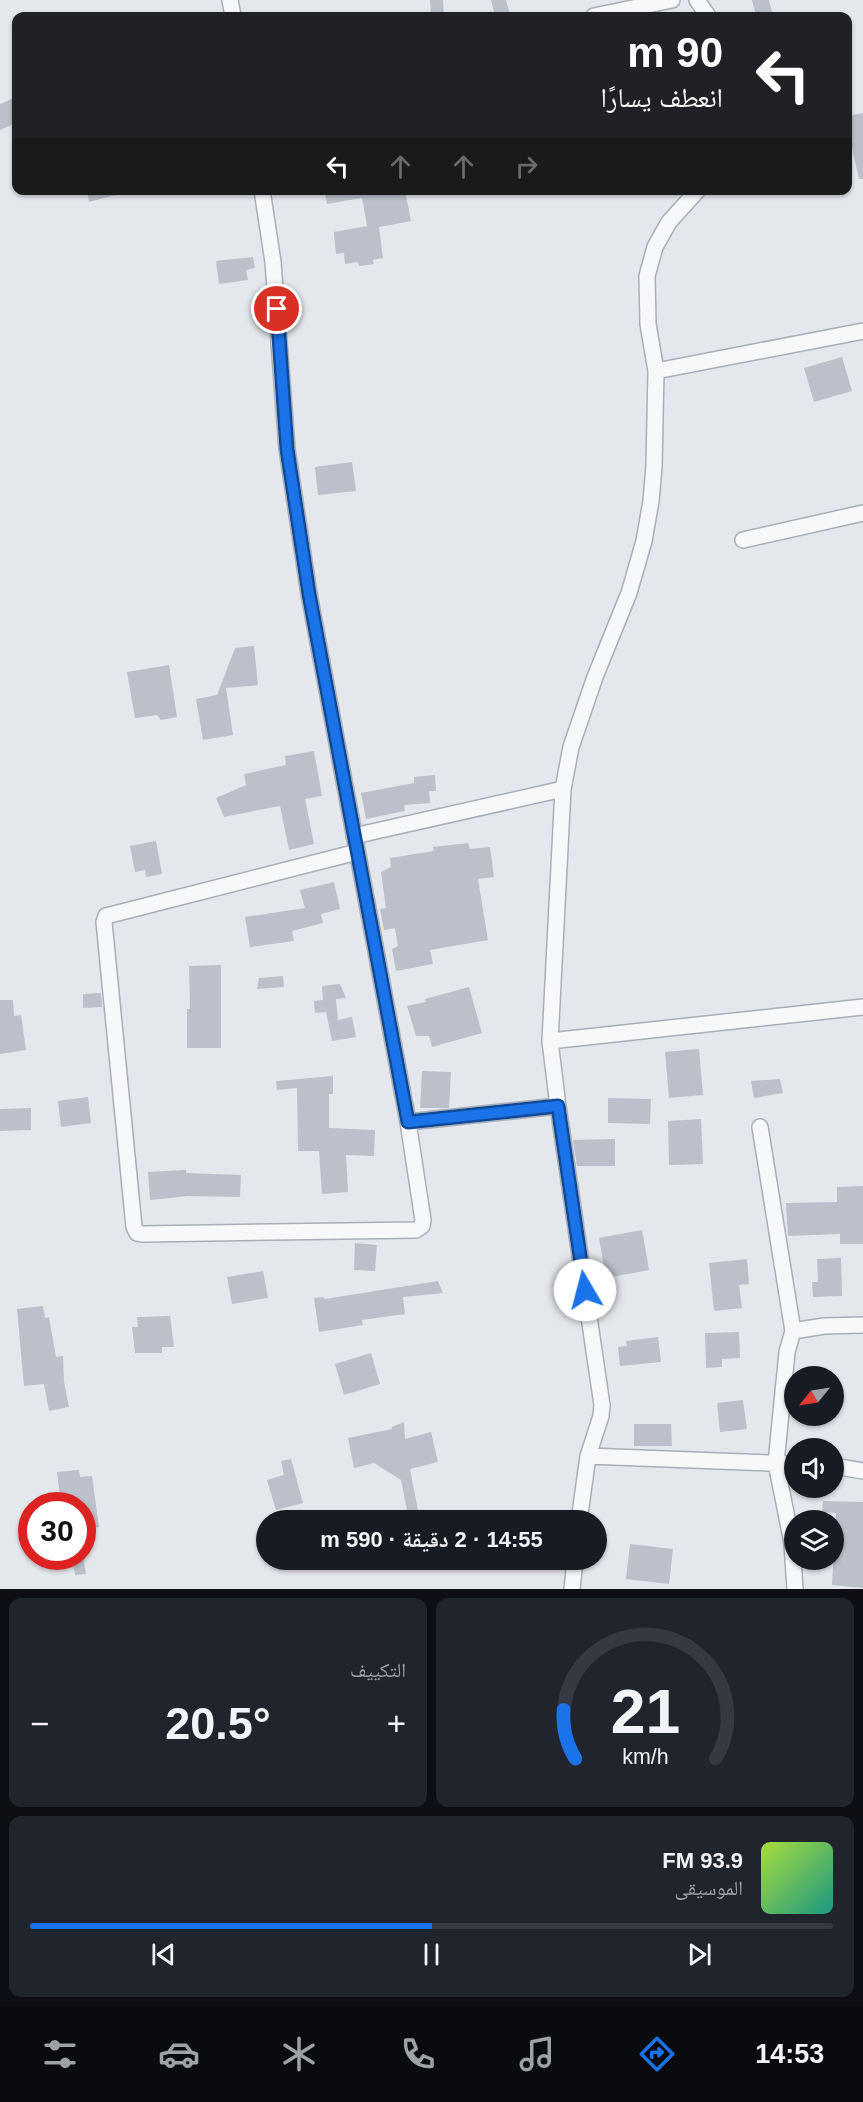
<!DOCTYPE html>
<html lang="ar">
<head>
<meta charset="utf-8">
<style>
	:root { --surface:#171b24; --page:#20242c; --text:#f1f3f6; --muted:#9ea1a6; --line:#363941; --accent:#1a73e8 }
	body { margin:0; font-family:Helvetica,"Noto Naskh Arabic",sans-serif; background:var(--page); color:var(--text); direction:rtl; height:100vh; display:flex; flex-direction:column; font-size:22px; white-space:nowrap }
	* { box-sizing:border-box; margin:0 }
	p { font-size:20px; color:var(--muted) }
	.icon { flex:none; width:33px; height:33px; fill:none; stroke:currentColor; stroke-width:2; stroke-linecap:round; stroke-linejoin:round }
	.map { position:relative; height:1589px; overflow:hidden; direction:ltr }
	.drawer { display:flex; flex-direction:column; gap:9px; padding:9px; background:#0d0f14; flex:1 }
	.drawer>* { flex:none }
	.guide { position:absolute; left:12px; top:12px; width:840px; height:183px; border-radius:12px; box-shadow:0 2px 4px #0004; direction:rtl; background:#202124; color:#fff; overflow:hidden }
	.needle { width:39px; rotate:240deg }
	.fabs { position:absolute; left:784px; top:1366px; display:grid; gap:12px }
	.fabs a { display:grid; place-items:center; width:60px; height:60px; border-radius:50%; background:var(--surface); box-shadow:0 2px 4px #0004; font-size:30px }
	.speed { position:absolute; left:18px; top:1492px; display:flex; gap:12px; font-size:30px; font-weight:700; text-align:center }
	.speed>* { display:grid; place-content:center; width:78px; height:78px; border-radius:50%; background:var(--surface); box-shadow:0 2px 4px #0004; line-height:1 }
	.speed .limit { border:9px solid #d22; background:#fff; color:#111 }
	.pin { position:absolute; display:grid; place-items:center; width:51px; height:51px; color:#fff; margin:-26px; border:3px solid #fff; border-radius:50%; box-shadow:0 2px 6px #0007 }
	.me { position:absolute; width:66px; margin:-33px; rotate:352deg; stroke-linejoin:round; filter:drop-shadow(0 0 4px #0008) }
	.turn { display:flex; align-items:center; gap:21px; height:126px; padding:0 30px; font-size:27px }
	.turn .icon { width:78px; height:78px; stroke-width:2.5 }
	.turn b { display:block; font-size:42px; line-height:51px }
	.lanes { display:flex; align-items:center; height:57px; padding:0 30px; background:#0003; justify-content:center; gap:30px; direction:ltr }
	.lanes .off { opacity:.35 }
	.big { font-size:45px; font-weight:700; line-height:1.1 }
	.drawer .tile { flex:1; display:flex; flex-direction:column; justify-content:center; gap:9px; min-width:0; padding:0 21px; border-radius:12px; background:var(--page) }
	.drawer .dial { align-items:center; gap:0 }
	.dial svg { height:156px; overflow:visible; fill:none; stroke:var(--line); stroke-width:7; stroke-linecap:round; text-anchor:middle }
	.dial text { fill:var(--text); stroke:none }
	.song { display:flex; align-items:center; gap:18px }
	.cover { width:72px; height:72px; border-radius:9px; background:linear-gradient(135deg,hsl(80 70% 55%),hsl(170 70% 35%)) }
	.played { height:6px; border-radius:3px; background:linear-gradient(90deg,var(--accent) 50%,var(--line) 50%) }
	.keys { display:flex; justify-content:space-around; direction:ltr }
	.heat { display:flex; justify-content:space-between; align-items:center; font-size:33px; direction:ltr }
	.drawer .tiles { flex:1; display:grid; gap:9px; grid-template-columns:1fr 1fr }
	.tile:last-child { grid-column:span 2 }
	.trip { position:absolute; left:256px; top:1510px; width:351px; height:60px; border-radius:30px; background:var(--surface); box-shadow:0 2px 4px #0004; font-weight:700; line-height:60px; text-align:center; direction:rtl }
	.tab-bar { display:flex; height:96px; justify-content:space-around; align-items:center; background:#090b0e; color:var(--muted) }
	.tab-bar .icon { width:42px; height:42px }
	.tab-bar .selected { color:var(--accent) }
	.tab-bar b { font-size:27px; color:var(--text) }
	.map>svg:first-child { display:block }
</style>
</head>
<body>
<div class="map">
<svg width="863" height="1589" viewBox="0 0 863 1589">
	<rect width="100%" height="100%" fill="#e4e7ec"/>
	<!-- building -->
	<path fill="#bbc0ca" d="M 430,0 L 443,0 L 444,16 L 431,16 Z
		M 491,0 L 506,0 L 510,15 L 495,16 Z
		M 752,0 L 769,0 L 773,16 L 756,16 Z
		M 16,97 L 16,123 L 0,130 L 0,104 Z
		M 863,113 L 863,179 L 859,179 L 848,130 L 848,116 Z
		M 87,190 L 119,190 L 119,194 L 89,202 Z
		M 324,190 L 405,190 L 411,221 L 379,227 L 383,258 L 373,260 L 374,264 L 359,266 L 358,262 L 345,264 L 344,253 L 336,254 L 334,234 L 334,232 L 367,226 L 362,198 L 327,204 Z
		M 253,257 L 255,268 L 246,270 L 248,280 L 219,284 L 216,261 Z
		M 842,357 L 852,391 L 814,402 L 804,368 Z
		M 352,462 L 356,491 L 318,495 L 315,467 Z
		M 254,646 L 258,685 L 226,688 L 233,735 L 203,740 L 196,699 L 217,695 L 235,648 Z
		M 169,665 L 177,717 L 161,720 L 157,715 L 135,718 L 127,672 Z
		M 314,751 L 322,796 L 305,799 L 314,844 L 289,850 L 280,806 L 224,817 L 216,798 L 246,785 L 244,774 L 286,765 L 285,756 Z
		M 435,775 L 436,791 L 429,791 L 430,803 L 404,805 L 405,811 L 366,819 L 361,793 L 414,783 L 414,777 Z
		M 156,841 L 162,874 L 146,877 L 145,870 L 135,872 L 130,846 Z
		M 468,843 L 470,849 L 490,847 L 494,877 L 478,879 L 488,940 L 430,950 L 433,964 L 396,971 L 392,949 L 398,946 L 395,928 L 384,930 L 380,909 L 386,908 L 381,872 L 391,867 L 390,858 L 434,851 L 433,847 Z
		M 334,882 L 340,909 L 321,914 L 323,923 L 292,931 L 294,941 L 250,947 L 245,917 L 305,908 L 300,890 Z
		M 221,965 L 221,1048 L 187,1048 L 187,1009 L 190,1009 L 189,966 Z
		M 283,976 L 284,987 L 257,989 L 259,978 Z
		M 340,984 L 346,998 L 336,999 L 338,1020 L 352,1017 L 356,1037 L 332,1041 L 326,1012 L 315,1013 L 314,1001 L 323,1000 L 322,986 Z
		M 469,987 L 482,1033 L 432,1047 L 429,1036 L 416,1036 L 407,1006 L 426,1002 L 425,999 Z
		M 101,993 L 102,1007 L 83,1008 L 83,994 Z
		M 0,1000 L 13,1000 L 14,1016 L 21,1015 L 26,1050 L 0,1054 Z
		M 699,1049 L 703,1095 L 669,1098 L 665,1052 Z
		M 422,1071 L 451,1072 L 449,1108 L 420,1108 Z
		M 333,1076 L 333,1094 L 329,1094 L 329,1128 L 375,1130 L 374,1156 L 346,1155 L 348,1192 L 322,1194 L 319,1151 L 298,1151 L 297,1088 L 277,1090 L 276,1081 Z
		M 780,1079 L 783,1093 L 754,1098 L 751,1081 Z
		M 88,1097 L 91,1123 L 61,1127 L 58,1101 Z
		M 608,1098 L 651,1099 L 650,1124 L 608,1123 Z
		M 31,1108 L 31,1130 L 0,1131 L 0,1109 Z
		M 701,1119 L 703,1164 L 669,1165 L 668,1121 Z
		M 615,1139 L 615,1166 L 577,1166 L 573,1140 Z
		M 186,1170 L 186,1173 L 241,1175 L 240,1197 L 188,1196 L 150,1200 L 148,1172 Z
		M 863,1186 L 863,1244 L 840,1244 L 840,1234 L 788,1236 L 786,1203 L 837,1202 L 837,1187 Z
		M 642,1230 L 649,1270 L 606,1278 L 599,1238 Z
		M 355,1243 L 377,1245 L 375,1271 L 354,1270 Z
		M 841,1258 L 842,1296 L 813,1297 L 812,1282 L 818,1282 L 817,1259 Z
		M 747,1259 L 749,1284 L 739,1285 L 742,1308 L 714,1311 L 709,1263 Z
		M 263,1271 L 268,1298 L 232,1304 L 227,1277 Z
		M 438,1281 L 443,1293 L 403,1297 L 405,1314 L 362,1320 L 363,1325 L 319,1332 L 314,1298 L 323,1297 L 325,1299 Z
		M 43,1306 L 45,1318 L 49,1317 L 56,1357 L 63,1356 L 64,1382 L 69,1407 L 49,1411 L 44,1384 L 24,1386 L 17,1309 Z
		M 170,1316 L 174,1347 L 162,1347 L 162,1353 L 135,1353 L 132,1327 L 138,1327 L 137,1317 Z
		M 739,1332 L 740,1358 L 722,1359 L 722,1367 L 706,1368 L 705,1333 Z
		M 658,1337 L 661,1362 L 620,1366 L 618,1347 L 627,1346 L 626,1341 Z
		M 371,1353 L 380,1384 L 344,1395 L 335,1364 Z
		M 743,1400 L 747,1429 L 720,1432 L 717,1403 Z
		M 404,1422 L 405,1439 L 431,1432 L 438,1462 L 410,1469 L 420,1521 L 409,1521 L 401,1480 L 374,1463 L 354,1468 L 348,1438 L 392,1429 L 392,1427 Z
		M 634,1424 L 671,1424 L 672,1446 L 634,1446 Z
		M 291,1459 L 303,1503 L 276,1510 L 267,1480 L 284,1475 L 281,1461 Z
		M 79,1470 L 80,1477 L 92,1476 L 99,1527 L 82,1530 L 82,1506 L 61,1506 L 57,1472 Z
		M 823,1501 L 863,1502 L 863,1588 L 832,1585 L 836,1513 L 822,1512 Z
		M 630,1544 L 673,1549 L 669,1584 L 626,1579 Z
		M 72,1557 L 83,1557 L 86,1574 L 75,1575 Z"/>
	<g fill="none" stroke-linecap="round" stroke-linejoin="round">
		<!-- minor casing -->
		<g stroke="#a9aeb7" stroke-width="18">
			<path id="minor" d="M 230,0 L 233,16
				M 697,0 L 708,16
				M 594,16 L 672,0
				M 262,190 L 273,262 L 287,449 L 309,594 L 408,1122 L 558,1106
				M 656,371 L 863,331
				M 743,540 L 863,513
				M 354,836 L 563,789
				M 357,852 L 106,916 L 104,922 L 134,1227 L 137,1233 L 143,1234 L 416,1230 L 422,1226 L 423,1220 L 408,1122
				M 550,1041 L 863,1007
				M 760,1127 L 793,1331
				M 588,1456 L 795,1464
				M 834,1466 L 863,1471
				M 579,1521 L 588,1456 L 601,1416 L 602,1405 L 558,1106 L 550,1041 L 563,789 L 571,747 L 595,677 L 629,593 L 644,541 L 651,501 L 654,466 L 656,371 L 648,324 L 647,276 L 655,247 L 669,222 L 698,190
				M 572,1589 L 575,1560
				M 795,1589 L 792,1543 L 776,1463 L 787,1352 L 793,1331 L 824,1326 L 863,1325"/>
		</g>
		<!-- minor -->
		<use href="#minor" stroke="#f7f8fa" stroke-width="15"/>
	</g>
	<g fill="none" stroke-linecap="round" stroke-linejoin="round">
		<!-- route casing -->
		<g stroke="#114b97" stroke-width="15">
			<path id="route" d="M 277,309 L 287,449 L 309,594 L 408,1122 L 558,1106 L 585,1290"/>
		</g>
		<!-- route -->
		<use href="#route" stroke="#1a73e8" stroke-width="10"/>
	</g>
</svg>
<div class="fabs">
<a><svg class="needle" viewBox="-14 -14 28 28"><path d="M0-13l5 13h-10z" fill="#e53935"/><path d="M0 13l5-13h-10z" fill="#9ea1a6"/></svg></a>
<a><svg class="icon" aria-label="sound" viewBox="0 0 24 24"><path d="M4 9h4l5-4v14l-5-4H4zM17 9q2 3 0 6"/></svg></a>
<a><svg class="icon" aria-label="layers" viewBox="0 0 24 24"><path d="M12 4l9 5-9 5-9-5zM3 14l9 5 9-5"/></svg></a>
</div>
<div class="speed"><div class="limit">30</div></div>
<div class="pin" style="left:277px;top:309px;background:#d93025"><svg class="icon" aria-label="arrive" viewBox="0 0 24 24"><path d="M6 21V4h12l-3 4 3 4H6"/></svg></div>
<svg class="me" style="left:585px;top:1290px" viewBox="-20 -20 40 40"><circle r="19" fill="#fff"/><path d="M0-13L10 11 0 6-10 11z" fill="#1a73e8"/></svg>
<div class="trip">14:55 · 2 دقيقة · 590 m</div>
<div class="guide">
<div class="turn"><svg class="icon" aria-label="left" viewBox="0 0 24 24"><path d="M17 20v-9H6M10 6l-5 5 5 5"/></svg><div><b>90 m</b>انعطف يسارًا</div></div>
<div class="lanes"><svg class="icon" aria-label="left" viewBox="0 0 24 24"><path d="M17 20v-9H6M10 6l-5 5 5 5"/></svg><svg class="icon off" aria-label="ahead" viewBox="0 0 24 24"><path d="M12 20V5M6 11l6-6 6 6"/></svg><svg class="icon off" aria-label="ahead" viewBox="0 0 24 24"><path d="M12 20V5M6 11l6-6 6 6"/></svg><svg class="icon off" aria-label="right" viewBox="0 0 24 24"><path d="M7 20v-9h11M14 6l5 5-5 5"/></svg></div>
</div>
</div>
<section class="drawer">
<div class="tiles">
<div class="tile dial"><svg viewBox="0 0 100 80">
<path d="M14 69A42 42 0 1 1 86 69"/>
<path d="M14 69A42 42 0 0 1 8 44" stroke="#1a73e8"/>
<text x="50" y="56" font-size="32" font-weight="700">21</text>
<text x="50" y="72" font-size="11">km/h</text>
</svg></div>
<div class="tile"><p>التكييف</p>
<div class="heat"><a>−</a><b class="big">20.5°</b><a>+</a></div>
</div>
<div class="tile">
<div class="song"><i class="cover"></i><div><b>93.9 FM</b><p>الموسيقى</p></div></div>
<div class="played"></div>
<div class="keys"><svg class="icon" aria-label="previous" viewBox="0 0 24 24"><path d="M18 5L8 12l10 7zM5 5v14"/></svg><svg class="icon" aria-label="pause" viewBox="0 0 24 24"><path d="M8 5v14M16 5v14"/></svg><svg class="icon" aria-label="next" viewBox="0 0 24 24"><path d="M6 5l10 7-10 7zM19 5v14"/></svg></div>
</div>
</div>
</section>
<nav class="tab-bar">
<b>14:53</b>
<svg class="icon selected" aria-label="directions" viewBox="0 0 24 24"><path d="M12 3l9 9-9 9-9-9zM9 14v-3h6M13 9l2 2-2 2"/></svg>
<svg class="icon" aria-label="music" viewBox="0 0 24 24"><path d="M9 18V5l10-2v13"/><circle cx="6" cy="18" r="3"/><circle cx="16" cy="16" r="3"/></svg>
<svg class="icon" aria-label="phone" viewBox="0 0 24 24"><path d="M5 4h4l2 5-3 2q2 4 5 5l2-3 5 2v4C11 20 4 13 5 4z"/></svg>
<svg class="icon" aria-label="climate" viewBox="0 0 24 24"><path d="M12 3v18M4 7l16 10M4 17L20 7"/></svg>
<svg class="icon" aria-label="car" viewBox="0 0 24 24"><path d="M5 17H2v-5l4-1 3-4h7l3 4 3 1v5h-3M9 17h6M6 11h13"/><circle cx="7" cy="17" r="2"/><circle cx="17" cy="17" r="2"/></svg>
<svg class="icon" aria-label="filters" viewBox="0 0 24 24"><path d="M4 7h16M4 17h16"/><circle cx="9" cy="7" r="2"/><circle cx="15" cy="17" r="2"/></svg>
</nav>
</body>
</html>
